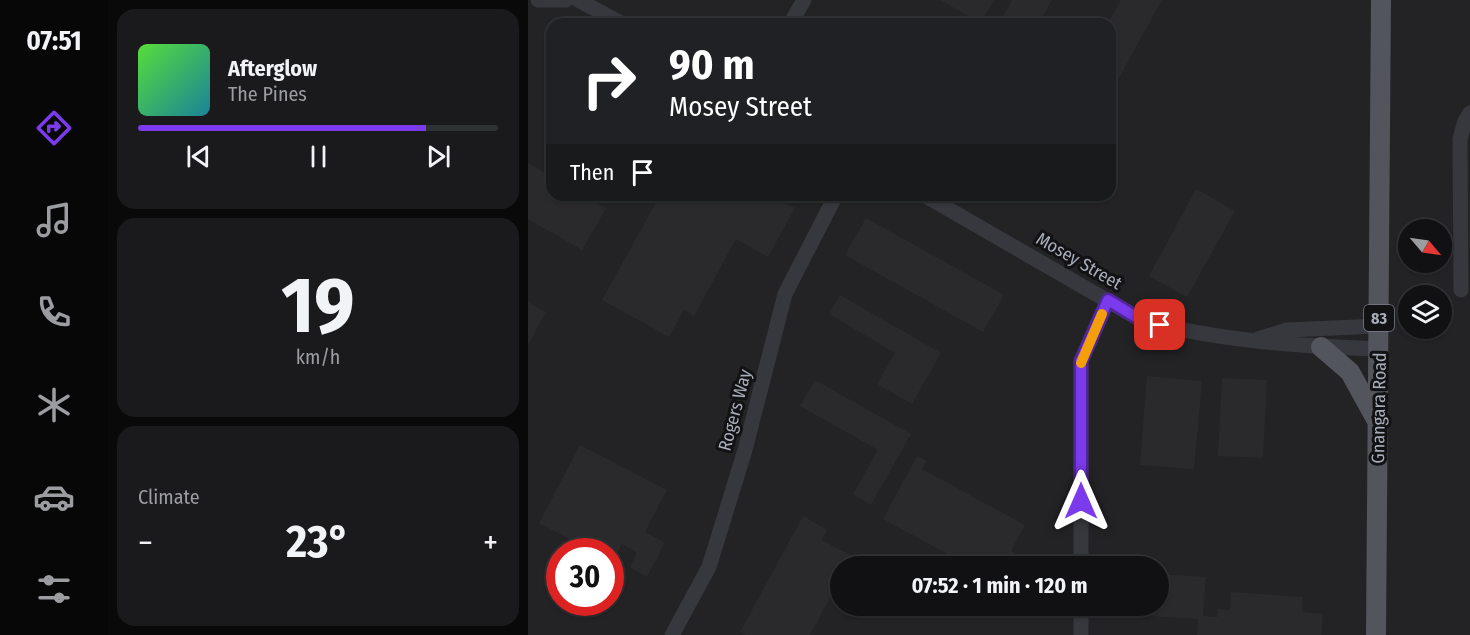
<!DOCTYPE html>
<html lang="en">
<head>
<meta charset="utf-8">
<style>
	:root { --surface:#111113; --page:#1a1a1c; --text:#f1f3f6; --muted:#9c9da0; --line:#303133; --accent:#7c3aed }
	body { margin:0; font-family:"Fira Sans Condensed",sans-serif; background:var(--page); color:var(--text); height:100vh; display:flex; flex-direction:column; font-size:22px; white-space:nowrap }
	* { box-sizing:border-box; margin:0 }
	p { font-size:20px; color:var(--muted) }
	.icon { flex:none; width:33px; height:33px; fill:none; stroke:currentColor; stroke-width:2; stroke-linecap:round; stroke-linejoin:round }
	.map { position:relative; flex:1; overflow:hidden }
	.panel { display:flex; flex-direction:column; gap:9px; padding:9px; background:#09090a; width:420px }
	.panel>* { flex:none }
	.banner { position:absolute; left:18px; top:18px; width:570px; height:183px; border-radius:18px; box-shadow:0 2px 4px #0004,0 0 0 2px var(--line); background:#202124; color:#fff; overflow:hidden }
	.needle { width:39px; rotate:119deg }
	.tools { position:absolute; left:870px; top:219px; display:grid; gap:12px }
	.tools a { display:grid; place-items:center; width:54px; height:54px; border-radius:50%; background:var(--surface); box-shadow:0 2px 4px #0004,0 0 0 2px var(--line); font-size:30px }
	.speed { position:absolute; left:18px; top:538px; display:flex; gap:12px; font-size:30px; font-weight:700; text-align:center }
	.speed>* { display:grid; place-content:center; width:78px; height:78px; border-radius:50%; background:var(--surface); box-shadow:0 2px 4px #0004,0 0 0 2px var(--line); line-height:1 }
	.speed .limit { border:9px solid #d22; background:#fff; color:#111 }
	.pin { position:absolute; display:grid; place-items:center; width:51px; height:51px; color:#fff; margin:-26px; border-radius:12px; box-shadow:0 3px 9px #0006 }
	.me { position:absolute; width:66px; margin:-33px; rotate:0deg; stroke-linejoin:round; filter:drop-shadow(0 0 4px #0008) }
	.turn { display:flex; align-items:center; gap:21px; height:126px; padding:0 24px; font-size:27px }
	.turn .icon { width:78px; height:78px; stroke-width:2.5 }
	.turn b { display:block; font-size:42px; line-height:51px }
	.then { display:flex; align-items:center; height:57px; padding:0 24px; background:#0003; gap:12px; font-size:22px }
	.big { font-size:45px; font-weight:700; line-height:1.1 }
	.panel .widget { flex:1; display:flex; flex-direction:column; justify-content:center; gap:9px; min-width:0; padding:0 21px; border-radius:18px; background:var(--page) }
	.panel .dial { align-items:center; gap:0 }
	.dial b { font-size:78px; line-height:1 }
	.song { display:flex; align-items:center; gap:18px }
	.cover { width:72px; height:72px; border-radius:9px; background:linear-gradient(135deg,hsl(110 70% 55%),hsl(190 70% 35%)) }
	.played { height:6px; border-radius:3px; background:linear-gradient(90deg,var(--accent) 80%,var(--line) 80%) }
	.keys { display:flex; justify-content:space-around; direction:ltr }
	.heat { display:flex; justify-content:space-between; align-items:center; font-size:33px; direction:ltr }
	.trip { position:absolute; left:302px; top:556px; width:339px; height:60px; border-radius:30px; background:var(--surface); box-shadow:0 2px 4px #0004,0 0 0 2px var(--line); font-weight:700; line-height:60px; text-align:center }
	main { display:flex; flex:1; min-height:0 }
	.dock { display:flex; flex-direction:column; width:108px; justify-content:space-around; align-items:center; background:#070708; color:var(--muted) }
	.dock .icon { width:42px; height:42px }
	.dock .selected { color:var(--accent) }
	.dock b { font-size:27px; color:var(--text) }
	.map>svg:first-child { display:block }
</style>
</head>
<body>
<main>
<nav class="dock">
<b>07:51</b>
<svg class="icon selected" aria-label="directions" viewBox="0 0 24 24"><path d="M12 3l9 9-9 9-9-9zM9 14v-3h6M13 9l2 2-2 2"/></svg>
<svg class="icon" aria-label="music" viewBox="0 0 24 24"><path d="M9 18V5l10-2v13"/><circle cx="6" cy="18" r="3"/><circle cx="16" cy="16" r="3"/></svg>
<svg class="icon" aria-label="phone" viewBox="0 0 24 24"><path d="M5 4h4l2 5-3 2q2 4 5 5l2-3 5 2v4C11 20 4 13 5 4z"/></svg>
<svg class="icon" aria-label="climate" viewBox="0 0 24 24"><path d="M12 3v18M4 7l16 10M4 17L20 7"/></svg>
<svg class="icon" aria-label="car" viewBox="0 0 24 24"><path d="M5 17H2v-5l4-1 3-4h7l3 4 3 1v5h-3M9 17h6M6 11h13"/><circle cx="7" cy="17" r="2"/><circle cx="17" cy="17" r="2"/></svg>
<svg class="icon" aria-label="filters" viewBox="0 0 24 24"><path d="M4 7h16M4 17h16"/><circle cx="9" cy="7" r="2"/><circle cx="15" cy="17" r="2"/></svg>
</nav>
<section class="panel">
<div class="widget">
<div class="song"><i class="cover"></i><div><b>Afterglow</b><p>The Pines</p></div></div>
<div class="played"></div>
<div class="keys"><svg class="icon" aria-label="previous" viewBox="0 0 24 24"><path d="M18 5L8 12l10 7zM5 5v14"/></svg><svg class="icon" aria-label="pause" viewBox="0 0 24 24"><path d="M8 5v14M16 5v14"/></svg><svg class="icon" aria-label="next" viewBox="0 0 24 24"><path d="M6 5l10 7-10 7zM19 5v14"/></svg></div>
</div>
<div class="widget dial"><b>19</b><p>km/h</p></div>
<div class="widget"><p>Climate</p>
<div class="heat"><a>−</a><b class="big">23°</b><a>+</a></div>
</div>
</section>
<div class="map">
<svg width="942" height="635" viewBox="0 0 942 635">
	<rect width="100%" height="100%" fill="#171719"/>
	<!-- built -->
	<path fill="#232326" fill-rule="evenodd" d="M 0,0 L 942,0 L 942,635 L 0,635 ZM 24,24 L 582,24 L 582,195 L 24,195 ZM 880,230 L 914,230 L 914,262 L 880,262 ZM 880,296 L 914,296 L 914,328 L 880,328 ZM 32,552 L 82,552 L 82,603 L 32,603 ZM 312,567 L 630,567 L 630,606 L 312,606 Z"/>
	<!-- building -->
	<path fill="#2a2a2d" d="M 412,0 L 466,0 L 452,23 Z
		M 484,0 L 524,0 L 510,24 L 471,24 Z
		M 593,0 L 634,0 L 582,94 L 582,24 L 579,24 Z
		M 0,163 L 24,177 L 24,195 L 56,195 L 78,208 L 54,250 L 0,219 Z
		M 668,189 L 707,211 L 659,297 L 621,276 Z
		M 132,195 L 243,195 L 267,208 L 240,257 L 208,239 L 166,316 L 156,310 L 141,337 L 74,300 Z
		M 338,218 L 476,295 L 455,332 L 317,255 Z
		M 312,295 L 413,353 L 384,404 L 349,384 L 367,353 L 301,314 Z
		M 0,302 L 18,312 L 0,345 Z
		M 619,376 L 674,381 L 666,469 L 612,465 Z
		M 694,378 L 739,380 L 735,458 L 690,456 Z
		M 287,380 L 383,434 L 343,505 L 325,494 L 350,450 L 272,406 Z
		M 52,445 L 139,490 L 117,532 L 137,543 L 119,577 L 102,567 L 109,553 L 94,544 L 85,562 L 82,560 L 82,552 L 67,552 L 11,523 Z
		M 389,456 L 399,461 L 394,469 L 497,525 L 483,551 L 509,565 L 508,567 L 443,567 L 355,519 Z
		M 275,516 L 299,530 L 294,540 L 324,556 L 319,567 L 312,567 L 312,579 L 282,635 L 218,635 L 212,632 Z
		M 630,574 L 678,577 L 675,616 L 689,617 L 690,609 L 702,610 L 703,592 L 775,597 L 774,612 L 795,614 L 793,635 L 669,635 L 670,619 L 603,615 L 603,606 L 630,606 Z"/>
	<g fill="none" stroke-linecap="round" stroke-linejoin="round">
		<!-- minor -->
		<path stroke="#37383e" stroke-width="15" d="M 10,0 L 38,0
			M 50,0 L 95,24
			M 262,24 L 276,0
			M 396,195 L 613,320 C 690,341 771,346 851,349
			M 933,290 L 932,139 L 937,121 L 942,113
			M 730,339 L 759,330 L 851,326
			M 553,567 L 553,361 L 580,300
			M 553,606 L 553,635
			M 144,635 L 181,567 L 217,450 L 257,294 L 308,195"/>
		<!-- major -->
		<path stroke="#53555d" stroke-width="20" d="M 793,347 L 822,372 L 849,421
			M 848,635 L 853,0"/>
	</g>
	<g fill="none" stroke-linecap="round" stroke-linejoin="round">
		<!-- route casing -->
		<g stroke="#51269a" stroke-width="15">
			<path id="route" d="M 553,501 L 553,361 L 580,300 L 613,320 L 632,325"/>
		</g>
		<!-- route -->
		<use href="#route" stroke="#7c3aed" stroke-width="10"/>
		<!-- slow -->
		<path stroke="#f59e0b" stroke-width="10" d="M 553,363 L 574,314"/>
	</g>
	<g text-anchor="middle" stroke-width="6" stroke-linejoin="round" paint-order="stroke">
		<!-- shield labels -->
		<rect fill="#121214" stroke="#7b7e88" stroke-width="1.5" x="836" y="305" width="30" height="26" rx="4.5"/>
		<g font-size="16" font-weight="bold" fill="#a8adb9">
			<text x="851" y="324">83</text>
		</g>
		<!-- street labels -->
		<g font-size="18" fill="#a8adb9" stroke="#121214">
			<text transform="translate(551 261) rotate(30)" y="6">Mosey Street</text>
			<text transform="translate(851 408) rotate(-89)" y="6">Gnangara Road</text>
			<text transform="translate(207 410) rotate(-75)" y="6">Rogers Way</text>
		</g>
	</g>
</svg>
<div class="tools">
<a><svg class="needle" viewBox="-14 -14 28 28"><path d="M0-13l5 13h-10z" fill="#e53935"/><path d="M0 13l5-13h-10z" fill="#9c9da0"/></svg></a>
<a><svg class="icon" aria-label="layers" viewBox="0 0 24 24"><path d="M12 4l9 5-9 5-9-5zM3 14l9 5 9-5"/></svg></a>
</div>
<div class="speed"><div class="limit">30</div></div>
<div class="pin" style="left:632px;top:325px;background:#d93025"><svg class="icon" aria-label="arrive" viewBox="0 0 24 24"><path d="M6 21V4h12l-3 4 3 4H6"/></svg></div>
<svg class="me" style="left:553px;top:501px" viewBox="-20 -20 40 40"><path d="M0-17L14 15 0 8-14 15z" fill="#7c3aed" stroke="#fff" stroke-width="4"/></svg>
<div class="trip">07:52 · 1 min · 120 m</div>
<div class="banner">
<div class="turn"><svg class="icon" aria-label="right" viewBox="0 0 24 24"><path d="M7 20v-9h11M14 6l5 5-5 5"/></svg><div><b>90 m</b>Mosey Street</div></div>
<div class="then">Then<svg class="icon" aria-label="arrive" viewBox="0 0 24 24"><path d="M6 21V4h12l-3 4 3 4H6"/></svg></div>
</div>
</div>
</main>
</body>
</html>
